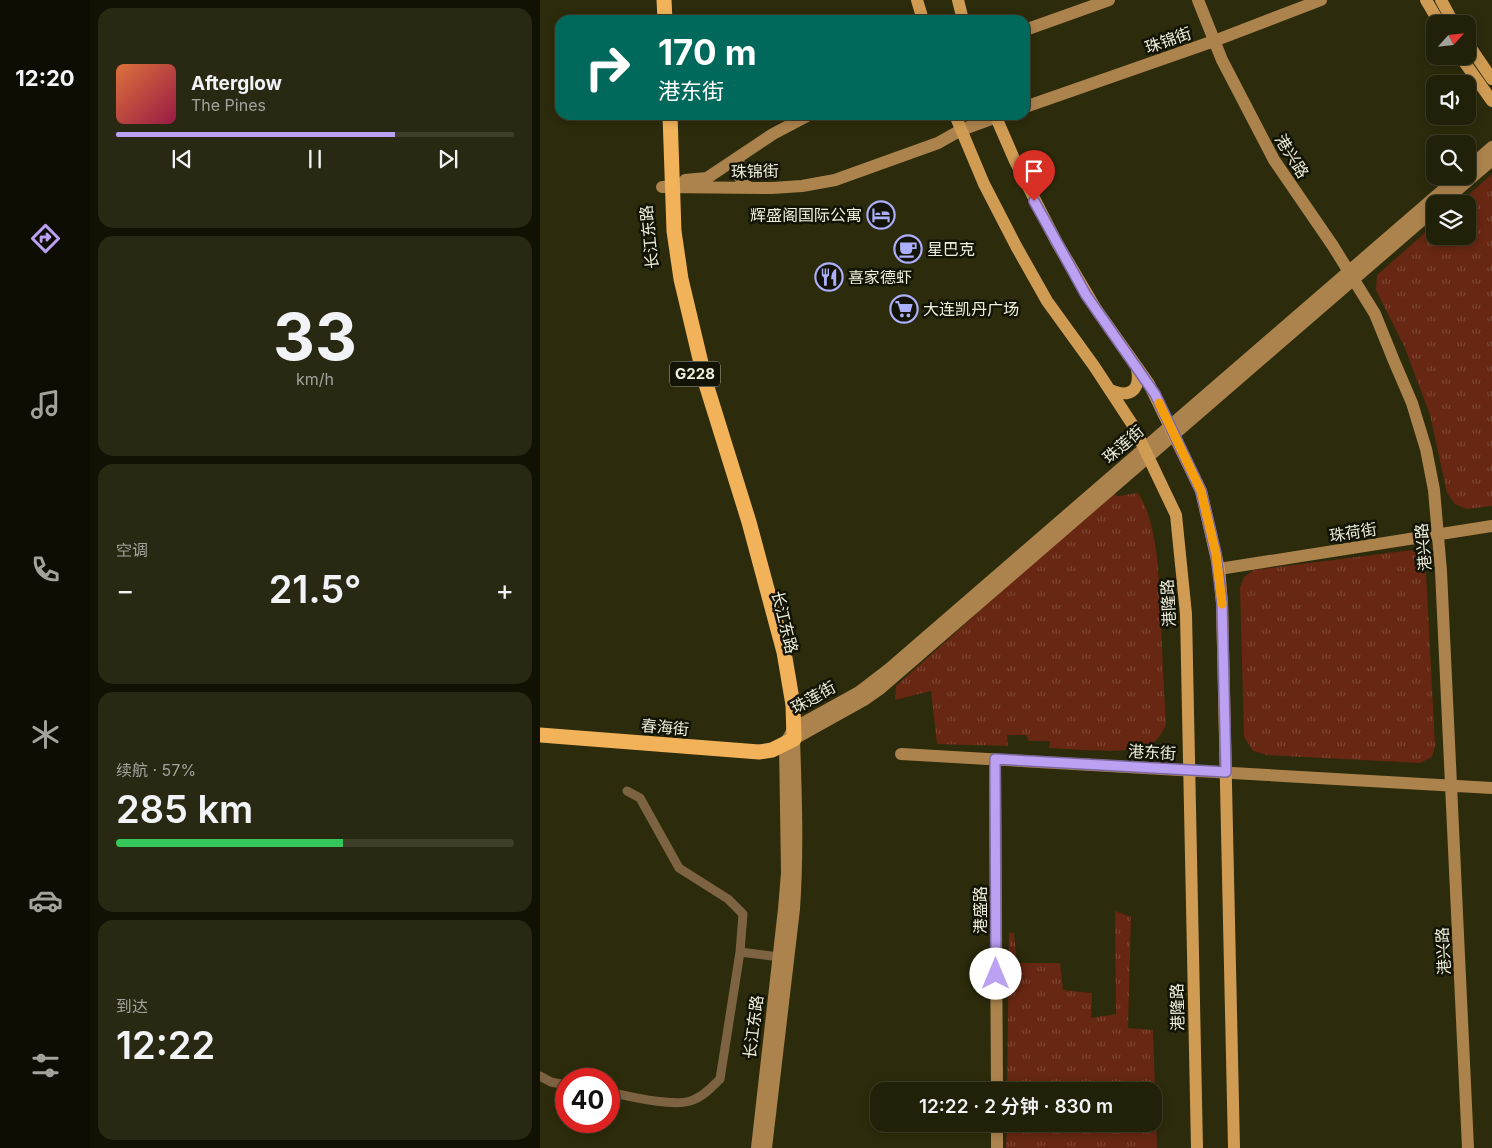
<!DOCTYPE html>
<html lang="zh">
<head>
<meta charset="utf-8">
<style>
	:root { --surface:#212008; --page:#292812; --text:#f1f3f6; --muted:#a2a39c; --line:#3e3e29; --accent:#bca0f2 }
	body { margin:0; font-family:Inter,"Noto Sans SC",sans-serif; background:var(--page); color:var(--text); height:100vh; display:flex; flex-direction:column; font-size:19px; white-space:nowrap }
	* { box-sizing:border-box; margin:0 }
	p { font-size:16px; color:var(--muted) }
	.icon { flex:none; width:28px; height:28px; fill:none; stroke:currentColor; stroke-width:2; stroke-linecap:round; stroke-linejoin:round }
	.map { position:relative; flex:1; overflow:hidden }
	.details { display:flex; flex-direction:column; gap:8px; padding:8px; background:#121204; width:450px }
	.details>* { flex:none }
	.banner { position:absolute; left:15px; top:15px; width:475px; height:105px; border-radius:15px; box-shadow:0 2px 8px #0003,0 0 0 1px var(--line); background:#00695c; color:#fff; overflow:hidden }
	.needle { width:32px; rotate:63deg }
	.tools { position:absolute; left:886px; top:15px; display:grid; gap:10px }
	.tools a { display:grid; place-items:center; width:50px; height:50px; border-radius:10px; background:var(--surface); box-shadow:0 2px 8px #0003,0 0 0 1px var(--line); font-size:25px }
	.speed { position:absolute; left:15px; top:1068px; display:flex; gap:10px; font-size:25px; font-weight:700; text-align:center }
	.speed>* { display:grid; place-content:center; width:65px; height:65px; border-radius:50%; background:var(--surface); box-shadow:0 2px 8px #0003,0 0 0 1px var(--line); line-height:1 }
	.speed .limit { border:8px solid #d22; background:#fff; color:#111 }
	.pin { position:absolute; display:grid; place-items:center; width:42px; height:42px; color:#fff; margin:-51px -21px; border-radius:50% 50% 50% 0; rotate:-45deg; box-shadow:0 0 5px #0007 }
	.pin .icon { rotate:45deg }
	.me { position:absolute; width:55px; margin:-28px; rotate:0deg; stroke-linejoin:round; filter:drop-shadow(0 0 4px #0008) }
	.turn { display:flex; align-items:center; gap:18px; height:105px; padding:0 20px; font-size:22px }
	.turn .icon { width:65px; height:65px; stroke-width:2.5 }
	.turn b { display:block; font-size:35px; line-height:42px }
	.big { font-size:38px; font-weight:600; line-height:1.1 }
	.details .tile { flex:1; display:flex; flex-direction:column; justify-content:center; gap:8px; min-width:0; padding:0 18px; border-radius:15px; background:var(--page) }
	.details .dial { align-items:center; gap:0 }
	.dial b { font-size:65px; line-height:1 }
	.song { display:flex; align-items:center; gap:15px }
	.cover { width:60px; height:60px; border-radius:8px; background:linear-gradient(135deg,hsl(20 70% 55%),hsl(340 70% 35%)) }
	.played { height:5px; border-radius:2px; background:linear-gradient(90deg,var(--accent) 70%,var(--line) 70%) }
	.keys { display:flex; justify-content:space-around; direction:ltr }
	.heat { display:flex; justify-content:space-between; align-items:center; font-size:28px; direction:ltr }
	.charge { height:8px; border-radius:4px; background:linear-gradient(90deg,#34c759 57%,var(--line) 0) }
	.trip { position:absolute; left:330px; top:1082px; width:292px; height:50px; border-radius:15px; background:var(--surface); box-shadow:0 2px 8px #0003,0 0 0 1px var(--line); font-weight:600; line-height:50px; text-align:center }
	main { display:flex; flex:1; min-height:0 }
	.tabs { display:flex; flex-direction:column; width:90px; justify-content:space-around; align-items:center; background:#0d0d03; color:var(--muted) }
	.tabs .icon { width:35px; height:35px }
	.tabs .current { color:var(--accent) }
	.tabs b { font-size:22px; color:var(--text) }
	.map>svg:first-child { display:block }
</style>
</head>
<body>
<main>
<nav class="tabs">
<b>12:20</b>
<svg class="icon current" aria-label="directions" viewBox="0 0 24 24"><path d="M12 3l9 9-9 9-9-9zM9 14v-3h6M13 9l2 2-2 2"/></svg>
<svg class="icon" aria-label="music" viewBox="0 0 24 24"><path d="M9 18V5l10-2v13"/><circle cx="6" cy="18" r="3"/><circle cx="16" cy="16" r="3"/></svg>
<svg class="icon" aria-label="phone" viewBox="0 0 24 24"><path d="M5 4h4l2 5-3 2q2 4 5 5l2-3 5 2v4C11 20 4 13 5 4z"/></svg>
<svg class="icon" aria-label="climate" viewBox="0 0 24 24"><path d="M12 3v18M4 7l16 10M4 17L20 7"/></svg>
<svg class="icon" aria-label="car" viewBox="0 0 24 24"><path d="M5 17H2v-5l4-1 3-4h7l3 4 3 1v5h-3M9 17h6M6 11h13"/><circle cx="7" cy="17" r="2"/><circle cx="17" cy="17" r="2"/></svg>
<svg class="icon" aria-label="filters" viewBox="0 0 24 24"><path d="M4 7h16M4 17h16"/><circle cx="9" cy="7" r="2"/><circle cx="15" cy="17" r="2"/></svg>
</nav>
<section class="details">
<div class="tile">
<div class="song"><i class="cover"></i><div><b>Afterglow</b><p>The Pines</p></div></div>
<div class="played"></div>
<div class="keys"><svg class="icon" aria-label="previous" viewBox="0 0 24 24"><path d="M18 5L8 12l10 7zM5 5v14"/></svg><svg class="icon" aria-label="pause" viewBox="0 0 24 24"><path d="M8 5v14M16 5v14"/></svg><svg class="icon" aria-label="next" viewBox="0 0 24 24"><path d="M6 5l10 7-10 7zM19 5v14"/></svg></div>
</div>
<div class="tile dial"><b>33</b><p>km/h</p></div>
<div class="tile"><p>空调</p>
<div class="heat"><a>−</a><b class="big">21.5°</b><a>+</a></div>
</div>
<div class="tile"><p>续航 · 57%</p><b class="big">285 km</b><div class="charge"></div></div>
<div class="tile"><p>到达</p><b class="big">12:22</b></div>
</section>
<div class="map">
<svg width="952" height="1148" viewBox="0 0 952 1148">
	<defs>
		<pattern id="grass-tufts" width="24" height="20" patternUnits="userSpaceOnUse" patternTransform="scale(1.25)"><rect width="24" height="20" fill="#672712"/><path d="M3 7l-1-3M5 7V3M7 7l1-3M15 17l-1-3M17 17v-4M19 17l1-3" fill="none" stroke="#7d4734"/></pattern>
	</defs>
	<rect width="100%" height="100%" fill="#2c2b0b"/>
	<!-- grass -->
	<path fill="url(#grass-tufts)" d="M 952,174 L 952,506 L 926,509 L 915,504 L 907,493 L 890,415 L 865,348 L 836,290 L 837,275 L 895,224 L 895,236 L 928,236 L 928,204 L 918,204 Z
		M 571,493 L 578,496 L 598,493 C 619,525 619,583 621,621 C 622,655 624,690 626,725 C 622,733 618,741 609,745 C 590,755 533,749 509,748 L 510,741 L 489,741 L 486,735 L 467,735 L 468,746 L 397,744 L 391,691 L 355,700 L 356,686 Z
		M 872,550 L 881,558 L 886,572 L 895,746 L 892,757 L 880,763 L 727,755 L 713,751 L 704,737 L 700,588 L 704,577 L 714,570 Z
		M 575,911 L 591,917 L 588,1028 L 613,1030 L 617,1148 L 466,1148 L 467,1124 L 614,1124 L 614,1091 L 467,1091 L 469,933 L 474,933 L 477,963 L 520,963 L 523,990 L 552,993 L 551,1018 L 576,1014 Z"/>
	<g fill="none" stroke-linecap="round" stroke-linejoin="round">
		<!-- street -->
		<path stroke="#7d6342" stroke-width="9" d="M 200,952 L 239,957
			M 0,1076 L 11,1082 L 26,1085
			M 69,1092 C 88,1096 136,1108 153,1100 C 164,1096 172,1087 180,1079 L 200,952 L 203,914 L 188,899 L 139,868 L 100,798 L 87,791"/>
		<!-- secondary -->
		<path stroke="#ac834d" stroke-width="12" d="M 658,0 L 682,60 L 734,160 L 793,246 L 835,314 L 854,361 L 872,403 L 886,449 L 894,490 L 901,571 L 928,1148
			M 485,30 L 569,0
			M 485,107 L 674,41 L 781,0
			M 199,157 C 196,171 198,180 210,188
			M 928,168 L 952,147
			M 145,180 L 167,178 L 233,134 L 269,115
			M 122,187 L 232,188 L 262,186 L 295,180 L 398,143 L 421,130 L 462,115
			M 901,204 L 952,160
			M 679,569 L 952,526
			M 361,754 L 952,788
			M 455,759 L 457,1091
			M 457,1124 L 457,1148
			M 217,1148 L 244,909 L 247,873 L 245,744 L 254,728 L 319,692 L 349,669 L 919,176
			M 226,1148 L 254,909 C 258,852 256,796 254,739 L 324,700 L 341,688 L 895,209"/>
		<!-- primary -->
		<path stroke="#d09c54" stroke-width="12" d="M 377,0 L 383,20
			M 418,0 L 423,20
			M 886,0 L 900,24
			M 901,0 L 914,24
			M 928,44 L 952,79
			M 920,56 L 952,101
			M 415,115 L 444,184 L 476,246 L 507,301 L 554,366 L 594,427 L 636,515 L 646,614 L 657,1148
			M 455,115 L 475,161 L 517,243 L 556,309 L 609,384 L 661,491 L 679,569 L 682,603 L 694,1148
			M 569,389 C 589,399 601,391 597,369"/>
		<!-- highway -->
		<path stroke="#f1b25a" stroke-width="15" d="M 124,0 L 125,20
			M 0,735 L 219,752 L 232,750 L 254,739 L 253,705 L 244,652 L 209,522 L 166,384 L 141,279 L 134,231 L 130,115"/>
	</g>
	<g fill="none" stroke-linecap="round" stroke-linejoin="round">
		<!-- route casing -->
		<g stroke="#7a689d" stroke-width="12">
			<path id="route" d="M 456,974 L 455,759 L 686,772 L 682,603 L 676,554 L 661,491 L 615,394 L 546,295 L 494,201"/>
		</g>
		<!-- route -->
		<use href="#route" stroke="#bca0f2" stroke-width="9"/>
		<!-- slow -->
		<path stroke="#f59e0b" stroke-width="9" d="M 619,403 L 661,491 L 676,554 L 682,604"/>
	</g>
	<!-- icons -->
	<defs>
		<g id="hotel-ring" transform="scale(1.4375)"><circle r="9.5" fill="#131306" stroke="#acaffb" stroke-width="1.5"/><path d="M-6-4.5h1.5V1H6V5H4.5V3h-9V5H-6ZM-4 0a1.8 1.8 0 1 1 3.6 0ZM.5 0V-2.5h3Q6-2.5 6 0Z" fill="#acaffb"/></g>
		<g id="cafe-ring" transform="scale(1.4375)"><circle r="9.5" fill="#131306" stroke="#acaffb" stroke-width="1.5"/><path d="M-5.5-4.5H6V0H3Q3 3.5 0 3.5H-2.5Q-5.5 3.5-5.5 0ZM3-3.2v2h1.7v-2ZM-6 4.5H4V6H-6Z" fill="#acaffb"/></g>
		<g id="restaurant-ring" transform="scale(1.4375)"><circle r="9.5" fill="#131306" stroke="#acaffb" stroke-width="1.5"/><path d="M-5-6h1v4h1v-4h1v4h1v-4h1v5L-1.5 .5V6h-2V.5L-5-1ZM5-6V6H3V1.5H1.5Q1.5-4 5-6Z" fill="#acaffb"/></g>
		<g id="supermarket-ring" transform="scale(1.4375)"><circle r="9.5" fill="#131306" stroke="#acaffb" stroke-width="1.5"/><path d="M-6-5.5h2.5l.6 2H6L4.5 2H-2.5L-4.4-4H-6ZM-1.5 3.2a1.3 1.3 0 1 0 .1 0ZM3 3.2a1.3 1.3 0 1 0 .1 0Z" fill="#acaffb"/></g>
	</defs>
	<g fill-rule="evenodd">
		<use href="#hotel-ring" x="341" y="215"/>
		<use href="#cafe-ring" x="368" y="249"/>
		<use href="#restaurant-ring" x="289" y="277"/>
		<use href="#supermarket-ring" x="364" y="309"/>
	</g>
	<g text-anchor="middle" stroke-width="5" stroke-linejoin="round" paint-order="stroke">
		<!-- shield labels -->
		<rect fill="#131306" stroke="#acac9b" stroke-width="1" x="130" y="361.5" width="50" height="25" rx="4"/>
		<g font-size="15" font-weight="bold" fill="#edeedb">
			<text x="155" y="379">G228</text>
		</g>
		<!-- street labels -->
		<g font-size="16" fill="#edeedb" stroke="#131306">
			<text transform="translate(628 40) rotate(-19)" y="6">珠锦街</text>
			<text transform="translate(752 156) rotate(58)" y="6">港兴路</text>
			<text transform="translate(215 171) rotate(-1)" y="6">珠锦街</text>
			<text transform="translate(109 237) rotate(-96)" y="6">长江东路</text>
			<text transform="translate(583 444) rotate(-41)" y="6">珠莲街</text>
			<text transform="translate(813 532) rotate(-9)" y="6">珠荷街</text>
			<text transform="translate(883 547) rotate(-95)" y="6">港兴路</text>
			<text transform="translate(628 603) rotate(-93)" y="6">港隆路</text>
			<text transform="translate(245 622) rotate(76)" y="6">长江东路</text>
			<text transform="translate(273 697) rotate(-29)" y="6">珠莲街</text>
			<text transform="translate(125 727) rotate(5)" y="6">春海街</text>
			<text transform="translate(612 752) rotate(3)" y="6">港东街</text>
			<text transform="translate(440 910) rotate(-90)" y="6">港盛路</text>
			<text transform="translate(903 951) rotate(-93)" y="6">港兴路</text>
			<text transform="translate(637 1007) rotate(-91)" y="6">港隆路</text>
			<text transform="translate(213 1027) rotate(-83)" y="6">长江东路</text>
		</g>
		<!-- poi labels -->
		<g font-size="16" fill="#edeedb" stroke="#131306" text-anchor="start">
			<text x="322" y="221" text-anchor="end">辉盛阁国际公寓</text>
			<text x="387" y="255">星巴克</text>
			<text x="308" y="283">喜家德虾</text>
			<text x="383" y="315">大连凯丹广场</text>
		</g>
	</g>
</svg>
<div class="tools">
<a><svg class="needle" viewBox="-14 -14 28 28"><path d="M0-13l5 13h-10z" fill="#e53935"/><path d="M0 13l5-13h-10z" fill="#a2a39c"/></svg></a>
<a><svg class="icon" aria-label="sound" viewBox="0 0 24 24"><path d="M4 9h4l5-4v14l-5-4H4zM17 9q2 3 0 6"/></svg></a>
<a><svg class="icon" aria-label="search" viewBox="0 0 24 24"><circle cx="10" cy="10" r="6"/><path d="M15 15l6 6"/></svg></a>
<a><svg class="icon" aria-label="layers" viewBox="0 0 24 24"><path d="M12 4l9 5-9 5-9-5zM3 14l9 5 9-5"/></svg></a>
</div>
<div class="speed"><div class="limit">40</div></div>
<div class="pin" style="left:494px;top:201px;background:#d93025"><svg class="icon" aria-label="arrive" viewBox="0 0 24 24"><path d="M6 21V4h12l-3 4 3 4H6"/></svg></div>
<svg class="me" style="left:456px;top:974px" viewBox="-20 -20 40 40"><circle r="19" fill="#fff"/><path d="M0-13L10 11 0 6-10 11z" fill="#bca0f2"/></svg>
<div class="trip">12:22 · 2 分钟 · 830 m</div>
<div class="banner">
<div class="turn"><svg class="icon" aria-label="right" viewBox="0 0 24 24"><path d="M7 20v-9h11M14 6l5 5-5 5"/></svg><div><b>170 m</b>港东街</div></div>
</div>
</div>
</main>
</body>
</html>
